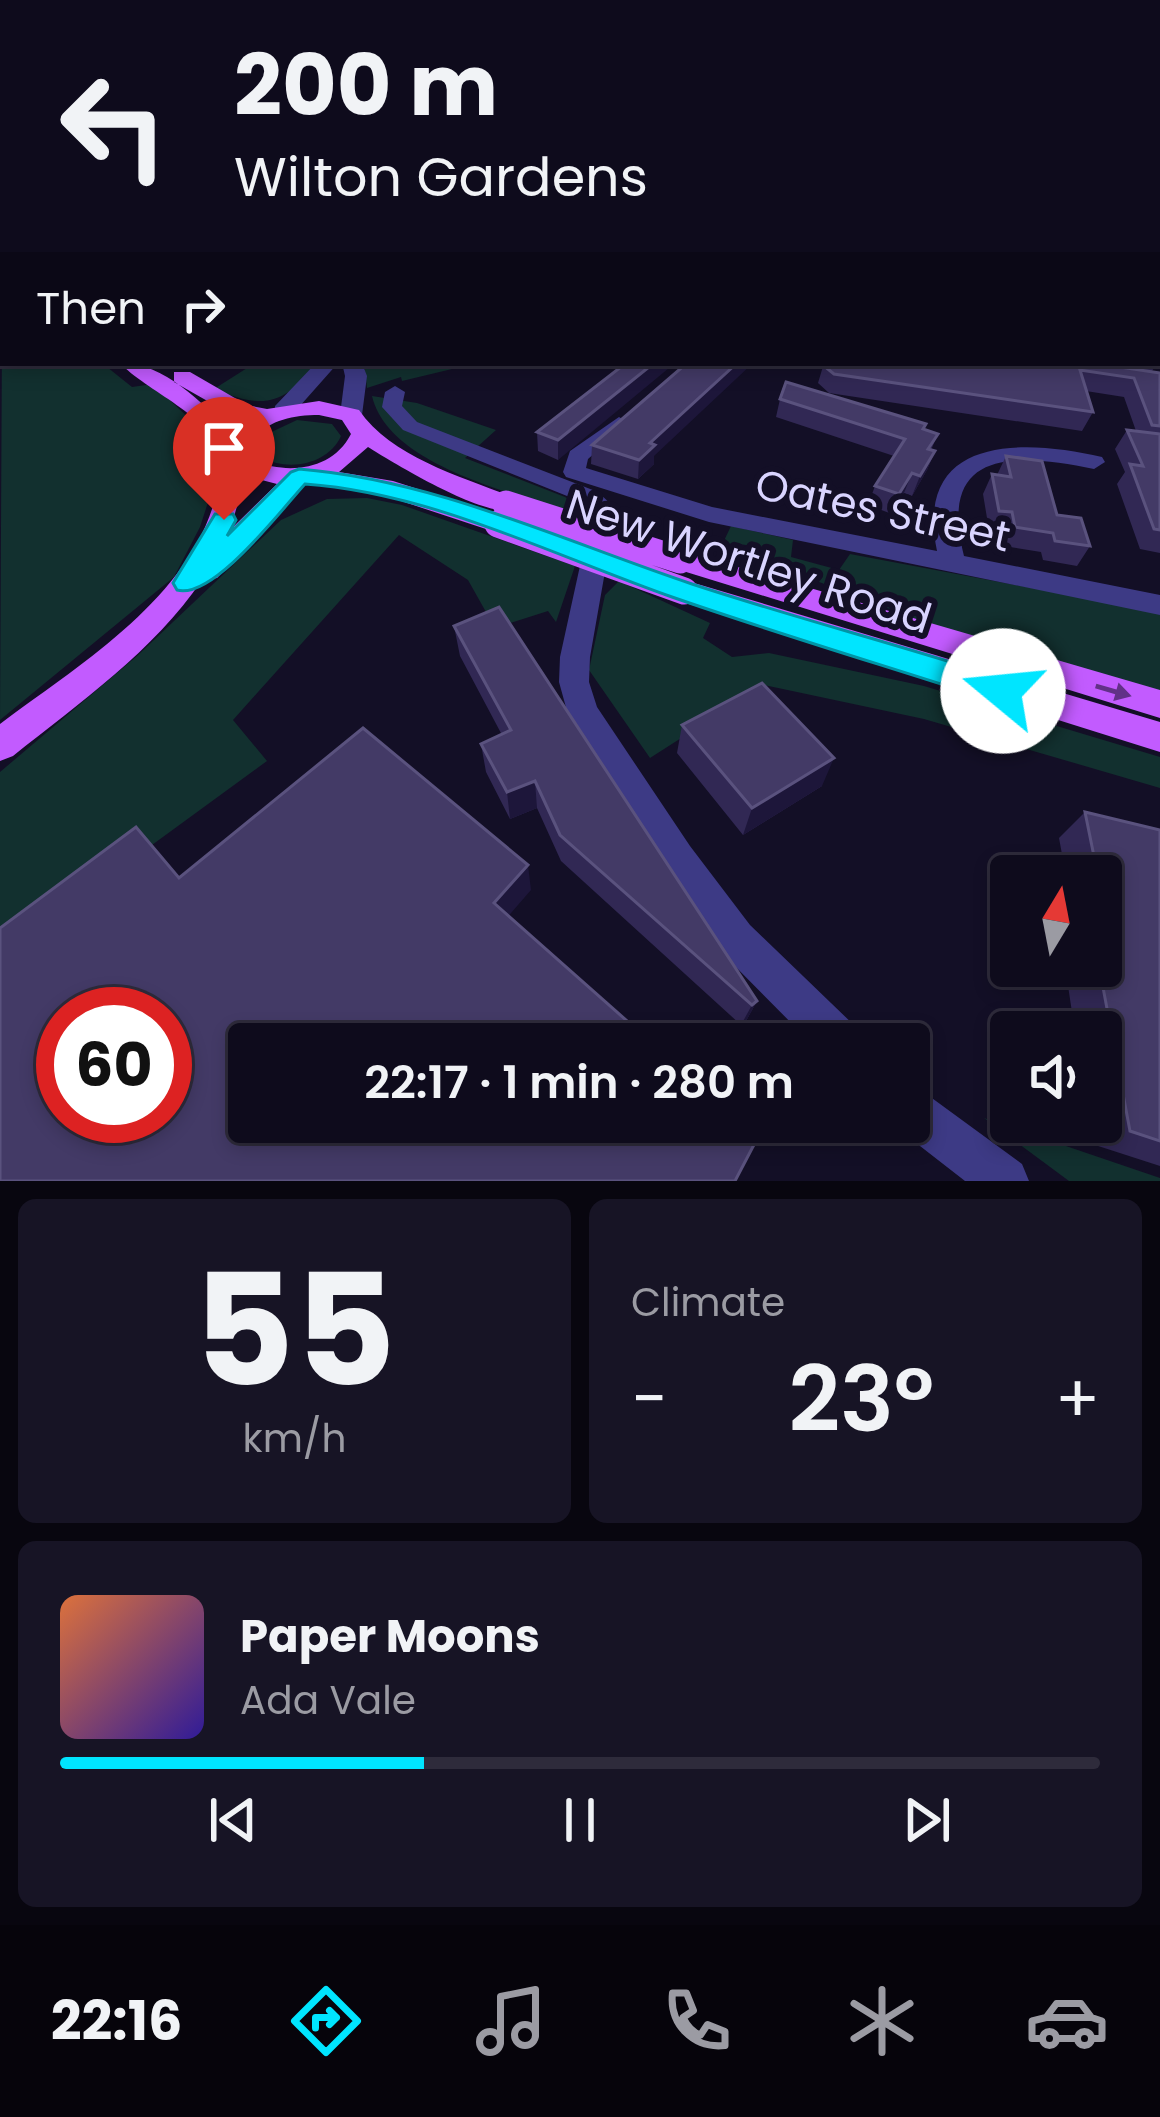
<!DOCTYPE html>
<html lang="en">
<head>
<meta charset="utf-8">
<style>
	:root { --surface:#0e0b1c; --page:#171425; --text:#f1f3f6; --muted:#9b9ba3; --line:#2e2b3b; --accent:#00e5ff }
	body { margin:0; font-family:Poppins,sans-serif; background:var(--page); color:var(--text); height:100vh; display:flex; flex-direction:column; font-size:45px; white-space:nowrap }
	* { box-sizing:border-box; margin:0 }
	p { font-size:39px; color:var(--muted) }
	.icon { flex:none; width:66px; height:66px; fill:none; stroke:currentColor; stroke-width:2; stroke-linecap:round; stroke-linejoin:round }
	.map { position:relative; height:1181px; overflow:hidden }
	.side { display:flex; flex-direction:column; gap:18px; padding:18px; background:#08060f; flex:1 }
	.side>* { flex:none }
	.guide { position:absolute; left:0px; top:0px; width:1161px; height:366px; box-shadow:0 6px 18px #0003,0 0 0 3px var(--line); background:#0e0b1c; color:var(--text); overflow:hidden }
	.needle { width:78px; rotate:10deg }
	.tools { position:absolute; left:990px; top:855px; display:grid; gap:24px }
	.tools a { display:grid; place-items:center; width:132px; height:132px; border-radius:12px; background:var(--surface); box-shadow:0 6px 18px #0003,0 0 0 3px var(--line); font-size:60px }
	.speed { position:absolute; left:36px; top:987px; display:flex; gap:24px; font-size:60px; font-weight:700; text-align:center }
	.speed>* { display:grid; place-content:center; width:156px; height:156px; border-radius:50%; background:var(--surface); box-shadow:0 6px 18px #0003,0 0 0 3px var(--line); line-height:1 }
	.speed .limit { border:18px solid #d22; background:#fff; color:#111 }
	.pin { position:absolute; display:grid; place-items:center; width:102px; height:102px; color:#fff; margin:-123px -51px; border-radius:50% 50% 50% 0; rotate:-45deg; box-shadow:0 0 12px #0007 }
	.pin .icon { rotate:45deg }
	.me { position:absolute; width:132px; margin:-66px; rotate:287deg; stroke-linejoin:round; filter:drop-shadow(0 0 9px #0008) }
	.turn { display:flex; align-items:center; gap:42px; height:252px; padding:0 36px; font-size:54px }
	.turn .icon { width:156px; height:156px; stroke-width:2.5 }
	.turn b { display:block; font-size:84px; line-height:102px }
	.then { display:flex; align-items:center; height:114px; padding:0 36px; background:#0003; gap:24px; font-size:45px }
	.big { font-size:90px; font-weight:600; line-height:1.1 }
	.side .tile { flex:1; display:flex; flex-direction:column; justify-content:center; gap:18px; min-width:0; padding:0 42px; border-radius:18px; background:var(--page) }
	.side .dial { align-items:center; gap:0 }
	.dial b { font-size:156px; line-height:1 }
	.song { display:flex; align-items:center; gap:36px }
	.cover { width:144px; height:144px; border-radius:18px; background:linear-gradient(135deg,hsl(20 70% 55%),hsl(250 70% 35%)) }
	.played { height:12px; border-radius:6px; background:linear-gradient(90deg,var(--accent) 35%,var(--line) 35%) }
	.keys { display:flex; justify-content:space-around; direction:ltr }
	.heat { display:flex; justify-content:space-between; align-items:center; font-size:66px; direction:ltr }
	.side .tiles { flex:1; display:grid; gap:18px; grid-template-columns:1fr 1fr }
	.tile:last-child { grid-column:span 2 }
	.trip { position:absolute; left:228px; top:1023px; width:702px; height:120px; border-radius:12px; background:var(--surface); box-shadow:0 6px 18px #0003,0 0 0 3px var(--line); font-weight:600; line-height:120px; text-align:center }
	.menu { display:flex; height:192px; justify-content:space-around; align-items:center; background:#06040b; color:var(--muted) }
	.menu .icon { width:84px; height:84px }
	.menu .active { color:var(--accent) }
	.menu b { font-size:54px; color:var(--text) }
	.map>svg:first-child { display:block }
</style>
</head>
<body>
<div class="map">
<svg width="1160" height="1181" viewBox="0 0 1160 1181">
	<rect width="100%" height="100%" fill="#130f26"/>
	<!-- green -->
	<path fill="#12302f" d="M 2,333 L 3,363 L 102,363 L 132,387 L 153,384 L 218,446 L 213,487 L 200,527 L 174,577 L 0,720 Z
		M 255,363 L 317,363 C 284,405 264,410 214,389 Z
		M 364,363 L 477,363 L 402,381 L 401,377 L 367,388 Z
		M 372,396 L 417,403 L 496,430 L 465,458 L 565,497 L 597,519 C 532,498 389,470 372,396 Z
		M 297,420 L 332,424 L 341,436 C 328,465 287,472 261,457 L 257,450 L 263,436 Z
		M 367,498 L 402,505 L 575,566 L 556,622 L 548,611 L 495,628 L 468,580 L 399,535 L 233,720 L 267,761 L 0,956 L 0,772 L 137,656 L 281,520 L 327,499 Z
		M 731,526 L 793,540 L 791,557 L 839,570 L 850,554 L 1160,612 L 1160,692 L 969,639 L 722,545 Z
		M 619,581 L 710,623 L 703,638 L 732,657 L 769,653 L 924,686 L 1160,757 L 1160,788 L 924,719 L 764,685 L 650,758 L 589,670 L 605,595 Z
		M 984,1118 L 1160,1178 L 1160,1181 L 1069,1181 Z"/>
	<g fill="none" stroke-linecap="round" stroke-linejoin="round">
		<!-- minor -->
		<path fill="#3d3a85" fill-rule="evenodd" d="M 0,245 L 3,245 L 3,254 L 0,254 Z
			M 1158,300 L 1160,301 L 1160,311 L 1158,310 Z
			M 395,386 L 405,392 L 402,406 L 417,422 L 598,492 L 616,509 L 590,657 L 589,682 L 597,707 L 690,846 L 750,925 L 858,1029 L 865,1044 L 812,1044 L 722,953 L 664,872 L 567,711 L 559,682 L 560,657 L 592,511 L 582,502 L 403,430 L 382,407 L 385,392 Z
			M 619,417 L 629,423 L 588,459 L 586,468 L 712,507 L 937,551 C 913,434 1024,439 1102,457 L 1105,462 L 1094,469 C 1018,454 936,446 964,556 L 1160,595 L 1160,615 L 709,522 L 566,477 L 563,472 L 570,451 Z
			M 909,1086 L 925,1093 L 1022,1164 L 1029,1181 L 965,1181 L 893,1125 L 891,1122 L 909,1122 Z"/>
		<!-- tertiary -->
		<path fill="#3d3a85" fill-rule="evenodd" d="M 316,363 L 338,363 L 291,416 L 275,416 L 275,406 Z
			M 342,363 L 362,363 L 367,376 L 362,415 L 351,422 L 340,415 L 345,376 Z"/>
		<!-- primary -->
		<path fill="#c25bff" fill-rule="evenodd" d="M 0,318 L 3,319 L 3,331 L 0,330 Z
			M 120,363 C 165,363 201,402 232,433 L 247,418 L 232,415 L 174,382 L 174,372 L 190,372 L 247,405 L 267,409 L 319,401 L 359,410 C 392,458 463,477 515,498 L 519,504 L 515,510 C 484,518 397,465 368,447 L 339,472 L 393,481 L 508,518 L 512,524 L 498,533 L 380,494 L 307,483 L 217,578 L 202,580 C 154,651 79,703 13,756 L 0,761 L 0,724 C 80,664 194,596 217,491 C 220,480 225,466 222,455 C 212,417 145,390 120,363 ZM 319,415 L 342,420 L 351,434 C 331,473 282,475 247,458 L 245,448 C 263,422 288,415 319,415 ZM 246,476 L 277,484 L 230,530 Z
			M 680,550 L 1160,690 L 1160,718 L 670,567 L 666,560 Z
			M 684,580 L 1160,722 L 1160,752 L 673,599 L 669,591 Z"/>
		<!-- primary-bridge -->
		<path stroke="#c25bff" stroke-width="27" d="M 506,504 L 680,560
			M 498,524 L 684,591"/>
	</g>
	<!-- wall -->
	<path fill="#312854" d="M 626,363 L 558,460 L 538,451 L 537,432 Z
		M 824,363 L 1160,373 L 1160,553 L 1140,549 L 1117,484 L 1125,472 L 1115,449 L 1127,430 L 1136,431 L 1124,397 L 1086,391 L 1093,412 L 1082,431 L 829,393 L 818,383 Z
		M 1099,363 L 1157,363 L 1152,371 Z
		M 780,399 L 926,424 L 924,429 L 938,434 L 931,450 L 935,451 L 927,470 L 912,496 L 904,493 L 892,514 L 868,505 L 875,486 L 894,456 L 776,417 Z
		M 592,445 L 654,456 L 654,464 L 638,479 L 591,464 Z
		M 1006,456 L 1057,515 L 1090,546 L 1077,566 L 1043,560 L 1041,552 L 1004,546 L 1001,532 L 989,530 L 983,494 L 992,474 L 997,475 Z
		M 454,626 L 757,1001 L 746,1021 L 741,1025 L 561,861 L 537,808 L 510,819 L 486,772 L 481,744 L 502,735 L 460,656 Z
		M 682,725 L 822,786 L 743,835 L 677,753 Z
		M 1085,812 L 1160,830 L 1160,1166 L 1092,1144 L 1089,1122 L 1101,1122 L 1101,1032 L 1075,1032 L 1065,966 L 1101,966 L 1101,876 L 1066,876 L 1059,838 Z"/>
	<!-- shaded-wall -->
	<path fill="#1d163a" d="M 654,363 L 675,363 L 558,460 L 558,440 Z
		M 737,363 L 753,363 L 654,456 L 654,464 L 638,479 L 639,460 L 650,443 Z
		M 935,451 L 927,470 L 912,496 L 920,476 Z
		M 912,473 L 904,493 L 892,514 L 899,494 Z
		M 834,758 L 822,786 L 743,835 L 752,808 Z
		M 535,781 L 537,808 L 510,819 L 507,792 Z
		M 528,865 L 531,890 L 499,927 L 494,903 Z
		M 757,1001 L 746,1021 L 741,1025 L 752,1005 Z"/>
	<!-- building -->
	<path fill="#433a66" stroke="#5a527e" stroke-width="3" fill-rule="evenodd" d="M 0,197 L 3,197 L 3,238 L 0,238 Z
		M 0,283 L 3,283 L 3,310 L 0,312 Z
		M 626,363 L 654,363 L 558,440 L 537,432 Z
		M 687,363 L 737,363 L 650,443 L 655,445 L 639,460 L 592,445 Z
		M 824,363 L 1093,363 L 1160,373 L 1160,426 L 1152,425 L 1134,378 L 1080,370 L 1093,412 L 834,374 L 823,365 Z
		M 786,382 L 926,424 L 923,429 L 938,434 L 928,449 L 935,451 L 920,476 L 912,473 L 899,494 L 875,486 L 905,439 L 780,399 Z
		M 1127,430 L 1160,434 L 1160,530 L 1154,529 L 1130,464 L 1143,466 Z
		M 1006,456 L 1042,461 L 1057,515 L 1081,518 L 1090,546 L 1055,541 L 1053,533 L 1015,527 L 1012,512 L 999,511 L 992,474 L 1011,477 Z
		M 499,607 L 757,1001 L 752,1005 L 560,835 L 535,781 L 507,792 L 481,744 L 511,730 L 454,626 Z
		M 762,683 L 834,758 L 752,808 L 682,725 Z
		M 363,728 L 528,865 L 494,903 L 653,1044 L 249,1044 L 249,1122 L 741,1122 L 758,1137 L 735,1181 L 0,1181 L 0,928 L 136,827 L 179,878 ZM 63,1014 L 165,1014 L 165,1116 L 63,1116 Z
		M 1085,812 L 1160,830 L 1160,1141 L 1130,1131 L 1099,966 L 1101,966 L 1101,921 L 1108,923 L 1101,889 L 1101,876 L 1098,876 Z"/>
	<!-- one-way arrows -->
	<defs><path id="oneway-solid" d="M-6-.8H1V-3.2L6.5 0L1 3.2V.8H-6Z" transform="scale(3)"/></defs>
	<use fill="#623188" href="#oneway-solid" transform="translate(1113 691) rotate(16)"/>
	<!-- sky -->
	<linearGradient id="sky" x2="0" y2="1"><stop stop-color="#0a0815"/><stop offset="0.54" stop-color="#333752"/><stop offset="1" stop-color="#333752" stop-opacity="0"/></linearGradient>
	<rect width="1160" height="363" fill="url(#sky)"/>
	<!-- route -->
	<path fill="#00e5ff" stroke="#0095a6" stroke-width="3" d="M 299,469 C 436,480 563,541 692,584 C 798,619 908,647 1014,682 L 1019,691 L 1014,700 L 1003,704 C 893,668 781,635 672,597 C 552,555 432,493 305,484 C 281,510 213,600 177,590 L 173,583 L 215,514 L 233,514 L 236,520 L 227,536 L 291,472 Z"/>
	<g text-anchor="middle" stroke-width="12" stroke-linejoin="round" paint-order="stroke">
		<!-- street labels -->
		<g font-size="42" fill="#d9d4ff" stroke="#130f26">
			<text transform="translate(883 510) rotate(12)" y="15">Oates Street</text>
			<text transform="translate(749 561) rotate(18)" y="15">New Wortley Road</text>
		</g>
	</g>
</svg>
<div class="tools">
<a><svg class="needle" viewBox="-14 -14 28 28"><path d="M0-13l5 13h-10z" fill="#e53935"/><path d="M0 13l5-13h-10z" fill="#9b9ba3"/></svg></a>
<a><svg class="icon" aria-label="sound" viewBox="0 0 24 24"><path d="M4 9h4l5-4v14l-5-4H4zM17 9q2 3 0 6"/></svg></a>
</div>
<div class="speed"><div class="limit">60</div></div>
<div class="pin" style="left:224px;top:520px;background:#d93025"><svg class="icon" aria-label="arrive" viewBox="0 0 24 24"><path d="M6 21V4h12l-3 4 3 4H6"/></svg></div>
<svg class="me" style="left:1003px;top:691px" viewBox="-20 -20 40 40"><circle r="19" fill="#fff"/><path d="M0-13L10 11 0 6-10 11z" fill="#00e5ff"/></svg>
<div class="trip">22:17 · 1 min · 280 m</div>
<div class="guide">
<div class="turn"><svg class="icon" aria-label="left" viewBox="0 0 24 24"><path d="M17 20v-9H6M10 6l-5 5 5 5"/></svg><div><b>200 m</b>Wilton Gardens</div></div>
<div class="then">Then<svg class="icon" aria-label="right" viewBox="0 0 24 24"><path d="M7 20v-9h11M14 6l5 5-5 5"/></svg></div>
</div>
</div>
<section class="side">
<div class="tiles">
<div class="tile dial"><b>55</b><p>km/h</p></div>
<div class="tile"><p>Climate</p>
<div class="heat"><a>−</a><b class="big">23°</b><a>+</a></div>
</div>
<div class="tile">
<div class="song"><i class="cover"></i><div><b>Paper Moons</b><p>Ada Vale</p></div></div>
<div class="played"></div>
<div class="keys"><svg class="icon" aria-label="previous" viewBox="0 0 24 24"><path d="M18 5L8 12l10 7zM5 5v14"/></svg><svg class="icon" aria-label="pause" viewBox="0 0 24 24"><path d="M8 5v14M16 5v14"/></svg><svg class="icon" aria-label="next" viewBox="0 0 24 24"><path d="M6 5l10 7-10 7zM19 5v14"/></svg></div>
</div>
</div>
</section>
<nav class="menu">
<b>22:16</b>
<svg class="icon active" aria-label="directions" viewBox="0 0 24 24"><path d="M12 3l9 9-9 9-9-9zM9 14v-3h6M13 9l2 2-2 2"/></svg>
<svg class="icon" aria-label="music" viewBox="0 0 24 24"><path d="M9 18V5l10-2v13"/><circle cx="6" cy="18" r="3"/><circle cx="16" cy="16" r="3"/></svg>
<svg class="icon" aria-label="phone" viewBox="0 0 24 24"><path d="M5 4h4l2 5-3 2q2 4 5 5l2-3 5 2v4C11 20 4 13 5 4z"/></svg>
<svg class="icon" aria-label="climate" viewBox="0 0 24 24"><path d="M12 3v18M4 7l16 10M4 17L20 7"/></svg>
<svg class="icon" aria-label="car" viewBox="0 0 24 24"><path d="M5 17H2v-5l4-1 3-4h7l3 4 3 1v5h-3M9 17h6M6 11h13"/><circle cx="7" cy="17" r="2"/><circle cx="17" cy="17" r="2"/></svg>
</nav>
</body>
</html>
